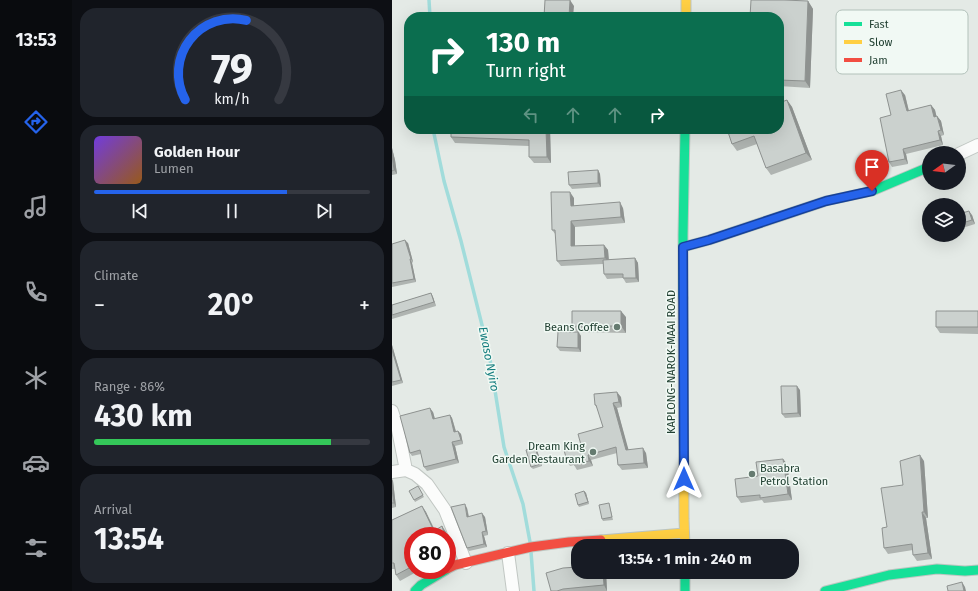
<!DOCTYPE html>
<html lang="en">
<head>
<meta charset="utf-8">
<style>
	:root { --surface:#171b24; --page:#20242c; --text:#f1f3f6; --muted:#9ea1a6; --line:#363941; --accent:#2563eb }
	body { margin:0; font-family:"Fira Sans",sans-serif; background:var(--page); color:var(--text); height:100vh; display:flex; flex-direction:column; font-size:15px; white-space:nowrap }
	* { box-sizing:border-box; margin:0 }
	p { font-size:13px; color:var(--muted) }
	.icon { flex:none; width:22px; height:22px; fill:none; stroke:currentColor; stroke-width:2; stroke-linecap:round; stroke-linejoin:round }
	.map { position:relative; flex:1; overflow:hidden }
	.drawer { display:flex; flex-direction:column; gap:8px; padding:8px; background:#0d0f14; width:320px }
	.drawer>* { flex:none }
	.banner { position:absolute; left:12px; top:12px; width:380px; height:122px; border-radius:16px; box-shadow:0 4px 16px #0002; background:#0b6e4f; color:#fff; overflow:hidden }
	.needle { width:26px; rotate:256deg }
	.controls { position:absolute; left:530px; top:146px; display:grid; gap:8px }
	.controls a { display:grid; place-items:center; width:44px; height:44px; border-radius:50%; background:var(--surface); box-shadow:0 4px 16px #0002; font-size:20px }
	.speed { position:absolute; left:12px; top:527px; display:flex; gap:8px; font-size:20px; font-weight:700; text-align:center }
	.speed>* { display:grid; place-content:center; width:52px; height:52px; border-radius:50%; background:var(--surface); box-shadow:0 4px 16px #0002; line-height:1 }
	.speed .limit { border:6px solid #d22; background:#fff; color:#111 }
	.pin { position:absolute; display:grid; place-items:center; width:34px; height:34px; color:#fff; margin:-41px -17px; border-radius:50% 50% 50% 0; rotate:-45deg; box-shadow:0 0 4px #0007 }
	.pin .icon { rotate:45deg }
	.me { position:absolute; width:44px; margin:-22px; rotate:0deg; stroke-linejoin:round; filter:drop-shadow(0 0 3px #0008) }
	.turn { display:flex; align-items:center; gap:14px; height:84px; padding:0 16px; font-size:18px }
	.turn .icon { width:52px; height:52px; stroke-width:2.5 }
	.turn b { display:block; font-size:28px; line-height:34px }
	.lanes { display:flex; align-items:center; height:38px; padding:0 16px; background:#0003; justify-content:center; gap:20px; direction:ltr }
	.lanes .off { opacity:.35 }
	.big { font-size:30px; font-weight:700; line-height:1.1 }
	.drawer .tile { flex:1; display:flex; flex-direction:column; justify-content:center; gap:6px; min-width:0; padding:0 14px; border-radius:16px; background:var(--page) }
	.drawer .dial { align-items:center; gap:0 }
	.dial svg { height:104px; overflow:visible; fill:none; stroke:var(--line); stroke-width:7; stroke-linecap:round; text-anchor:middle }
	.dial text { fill:var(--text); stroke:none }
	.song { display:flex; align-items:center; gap:12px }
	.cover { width:48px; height:48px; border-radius:6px; background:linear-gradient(135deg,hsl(260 70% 55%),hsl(30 70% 35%)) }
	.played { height:4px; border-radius:2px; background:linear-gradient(90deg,var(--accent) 70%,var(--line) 70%) }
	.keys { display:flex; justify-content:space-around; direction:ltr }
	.heat { display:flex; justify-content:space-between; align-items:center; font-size:22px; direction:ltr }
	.charge { height:6px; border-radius:3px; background:linear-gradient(90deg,#34c759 86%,var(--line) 0) }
	.trip { position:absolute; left:179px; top:539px; width:228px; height:40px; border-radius:16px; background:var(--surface); box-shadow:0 4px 16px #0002; font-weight:700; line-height:40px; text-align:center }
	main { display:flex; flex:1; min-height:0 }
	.menu { display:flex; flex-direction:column; width:72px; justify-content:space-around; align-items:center; background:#090b0e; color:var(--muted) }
	.menu .icon { width:28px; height:28px }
	.menu .current { color:var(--accent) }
	.menu b { font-size:18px; color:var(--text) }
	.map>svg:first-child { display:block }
</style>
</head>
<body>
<main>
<nav class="menu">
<b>13:53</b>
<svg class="icon current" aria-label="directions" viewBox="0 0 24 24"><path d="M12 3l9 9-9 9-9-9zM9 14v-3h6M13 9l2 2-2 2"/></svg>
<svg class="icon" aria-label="music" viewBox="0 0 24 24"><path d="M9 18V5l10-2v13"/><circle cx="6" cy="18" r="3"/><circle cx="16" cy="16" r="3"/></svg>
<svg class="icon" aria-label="phone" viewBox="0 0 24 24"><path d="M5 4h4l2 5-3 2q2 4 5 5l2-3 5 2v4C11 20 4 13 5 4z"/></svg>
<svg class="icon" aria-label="climate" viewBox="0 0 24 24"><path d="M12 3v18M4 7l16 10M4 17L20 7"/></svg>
<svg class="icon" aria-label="car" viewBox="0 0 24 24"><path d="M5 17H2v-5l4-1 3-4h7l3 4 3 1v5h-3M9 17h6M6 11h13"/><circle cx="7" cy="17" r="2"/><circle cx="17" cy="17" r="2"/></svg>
<svg class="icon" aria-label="filters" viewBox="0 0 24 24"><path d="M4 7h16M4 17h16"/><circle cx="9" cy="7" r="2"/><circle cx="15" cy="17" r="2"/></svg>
</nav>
<section class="drawer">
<div class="tile dial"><svg viewBox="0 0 100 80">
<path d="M14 69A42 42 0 1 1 86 69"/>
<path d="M14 69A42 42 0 0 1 61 8" stroke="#2563eb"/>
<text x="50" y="56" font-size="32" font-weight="700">79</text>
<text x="50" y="72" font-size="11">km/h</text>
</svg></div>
<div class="tile">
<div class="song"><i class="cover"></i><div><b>Golden Hour</b><p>Lumen</p></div></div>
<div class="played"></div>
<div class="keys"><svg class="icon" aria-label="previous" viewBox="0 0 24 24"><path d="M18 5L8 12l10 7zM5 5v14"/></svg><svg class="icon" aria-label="pause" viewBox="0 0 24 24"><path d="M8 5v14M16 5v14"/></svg><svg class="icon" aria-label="next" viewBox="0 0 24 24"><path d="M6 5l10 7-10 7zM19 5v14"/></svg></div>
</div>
<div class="tile"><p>Climate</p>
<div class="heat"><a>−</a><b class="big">20°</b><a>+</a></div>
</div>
<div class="tile"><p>Range · 86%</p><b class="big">430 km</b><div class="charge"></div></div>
<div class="tile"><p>Arrival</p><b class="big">13:54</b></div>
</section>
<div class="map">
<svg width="586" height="591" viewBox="0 0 586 591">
	<rect width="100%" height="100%" fill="#e4eae6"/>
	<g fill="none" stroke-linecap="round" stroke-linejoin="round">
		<!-- stream -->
		<path stroke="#a1dcdb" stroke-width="3.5" d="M 37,0 L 38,17
			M 41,129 L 52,181 L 69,241 L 97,353 L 112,447 L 131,504 L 138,542
			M 139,552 L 142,591"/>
		<!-- street casing -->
		<g stroke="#c1c7c3" stroke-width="14">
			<path id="street" d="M 567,154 L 586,145
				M 0,411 L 6,430 L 14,470
				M 0,472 L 14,470 L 23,474 L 35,484 L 53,510 L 74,563
				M 116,553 L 121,591"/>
		</g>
		<!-- fast casing -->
		<g stroke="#bdc6c1" stroke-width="11">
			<path id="fast" d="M 291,247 L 317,240 L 434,201 L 480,191 L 537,167
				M 291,298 L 291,235 L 293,129
				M 293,572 L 293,591
				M 23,591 L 29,585 L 54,570
				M 433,591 L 497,575 L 545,569 L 573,571 L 586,570"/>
		</g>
		<!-- slow casing -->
		<g stroke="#bdc6c1" stroke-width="11">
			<path id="slow" d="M 294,0 L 294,17
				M 291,298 L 292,519 L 293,546
				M 209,540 L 292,533"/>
		</g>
		<!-- jam casing -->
		<g stroke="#bdc6c1" stroke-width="11">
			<path id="jam" d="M 55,569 L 63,565 L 139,547 L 177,542 L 209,540"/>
		</g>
		<!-- street -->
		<use href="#street" stroke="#fbfcfb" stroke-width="12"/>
		<!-- fast -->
		<use href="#fast" stroke="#16e098" stroke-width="9"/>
		<!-- slow -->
		<use href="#slow" stroke="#ffcf43" stroke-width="9"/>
		<!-- jam -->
		<use href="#jam" stroke="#f24e42" stroke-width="9"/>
	</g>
	<!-- wall -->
	<path fill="#afb4b1" d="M 416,1 L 421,9 L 418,88 L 387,86 L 387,17 Z
		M 517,24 L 520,28 L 519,39 L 522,50 L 500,57 L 497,53 Z
		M 471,42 L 472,45 L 475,56 L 464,58 L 463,56 Z
		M 513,95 L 517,111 L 539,105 L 543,110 L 544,117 L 545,116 L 549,121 L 552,135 L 549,136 L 551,145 L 514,154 L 516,164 L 500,167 L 497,162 L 499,115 Z
		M 395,100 L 400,107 L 420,160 L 379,175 L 374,168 L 365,144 L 345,151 L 340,144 Z
		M 59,129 L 158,129 L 159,163 L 142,163 L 137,157 L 137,146 L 63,143 L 59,137 Z
		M 0,148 L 3,160 L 5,174 L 0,175 Z
		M 206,170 L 208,174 L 209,187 L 180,189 L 177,185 Z
		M 182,198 L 182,206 L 231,208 L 233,223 L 183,227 L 183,246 L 212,245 L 216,250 L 217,260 L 243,258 L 246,263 L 247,282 L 234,283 L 231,278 L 215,279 L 212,274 L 211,264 L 169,266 L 165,261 L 164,235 L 160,230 Z
		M 567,214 L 580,215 L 583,224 L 567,229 Z
		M 16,243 L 21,262 L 20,263 L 24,282 L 0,287 L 0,244 Z
		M 39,293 L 41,297 L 44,306 L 0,319 L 0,305 Z
		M 586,311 L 586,334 L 548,333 L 544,327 Z
		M 234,317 L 234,333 L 187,332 L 189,336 L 189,352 L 168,351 L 165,347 L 185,332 L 180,326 Z
		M 0,345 L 11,383 L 0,386 Z
		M 408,390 L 409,417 L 393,418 L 390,414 Z
		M 229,397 L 230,407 L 225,408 L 236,450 L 254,453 L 256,468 L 230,470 L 226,465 L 225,453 L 199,460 L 201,466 L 185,470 L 182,465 L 178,466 L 175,461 L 189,445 L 211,427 L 205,408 L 203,405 Z
		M 41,412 L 43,419 L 58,415 L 60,418 L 64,431 L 66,431 L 69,434 L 71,444 L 63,446 L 67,463 L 35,471 L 32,467 L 29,454 L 20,456 L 18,453 Z
		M 143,447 L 145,450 L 150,466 L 141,469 L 139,467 Z
		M 391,459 L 395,464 L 400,500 L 372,503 L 370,500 L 349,503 L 345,497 L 366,476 Z
		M 532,461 L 536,518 L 534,518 L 540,559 L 525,561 L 521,555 L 521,550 L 496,554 L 492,548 L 495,527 L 511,485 Z
		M 0,479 L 1,481 L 4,507 L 0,508 Z
		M 27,488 L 32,497 L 23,502 L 22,500 Z
		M 192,491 L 194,493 L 197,504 L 187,507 L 186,505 Z
		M 217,503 L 218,506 L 221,520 L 211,521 L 210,519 Z
		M 30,506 L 34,512 L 43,530 L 54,532 L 61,551 L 55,555 L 55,536 L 21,536 L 21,570 L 28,570 L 8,581 L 4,575 L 3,569 L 0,569 L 0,520 Z
		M 75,508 L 77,516 L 93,517 L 96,535 L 92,536 L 95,547 L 77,551 L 75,548 Z
		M 186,572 L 214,572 L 215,591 L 159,591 Z"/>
	<!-- shaded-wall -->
	<path fill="#8e9290" d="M 178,0 L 182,6 L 181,17 L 177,17 Z
		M 416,1 L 421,9 L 418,88 L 413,81 Z
		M 517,24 L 520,28 L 519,39 L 522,50 L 520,46 L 516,35 Z
		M 471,42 L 472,45 L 475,56 L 473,54 Z
		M 509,90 L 513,95 L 518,116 L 515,111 Z
		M 395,100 L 400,107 L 420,160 L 414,153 Z
		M 539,105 L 543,110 L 546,122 L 542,117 Z
		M 545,116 L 549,121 L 552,135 L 549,130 Z
		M 154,129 L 158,129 L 159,163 L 155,157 Z
		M 546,131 L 549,136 L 551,145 L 548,140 Z
		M 0,148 L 3,160 L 5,174 L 2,170 L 0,154 Z
		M 511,149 L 514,154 L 516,164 L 513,159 Z
		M 206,170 L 208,174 L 209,187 L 206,183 Z
		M 178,192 L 182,198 L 182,212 L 179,206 Z
		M 228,202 L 231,208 L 233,223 L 229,217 Z
		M 577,211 L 580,215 L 583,224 L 580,220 Z
		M 179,221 L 183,227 L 183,252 L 179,246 Z
		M 13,240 L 16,243 L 21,262 L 19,259 Z
		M 212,245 L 216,250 L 217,264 L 213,258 Z
		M 243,258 L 246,263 L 247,282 L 244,278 Z
		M 18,259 L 20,263 L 24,282 L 22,279 Z
		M 39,293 L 41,297 L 44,306 L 42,302 Z
		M 229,311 L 234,317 L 234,333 L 229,326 Z
		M 186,332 L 189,336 L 189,352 L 186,348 Z
		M 0,345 L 11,383 L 9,380 L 0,350 Z
		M 405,386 L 408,390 L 409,417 L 406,413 Z
		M 225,392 L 229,397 L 230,407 L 227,402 Z
		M 221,403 L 225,408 L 238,455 L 234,450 Z
		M 38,408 L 41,412 L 44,423 L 41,419 Z
		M 58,415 L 60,418 L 65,436 L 62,432 Z
		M 66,431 L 69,434 L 71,444 L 69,440 Z
		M 60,442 L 63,446 L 67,463 L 64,459 Z
		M 143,447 L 145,450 L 150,466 L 148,464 Z
		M 251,448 L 254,453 L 256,468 L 252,463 Z
		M 196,455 L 199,460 L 201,466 L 197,461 Z
		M 528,455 L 532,461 L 536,518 L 532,512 Z
		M 391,459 L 395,464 L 400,500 L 396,494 Z
		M 0,479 L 1,481 L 4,507 L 2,503 L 0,490 Z
		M 192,491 L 194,493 L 197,504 L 196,502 Z
		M 73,504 L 75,508 L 77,520 L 75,517 Z
		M 30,506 L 34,512 L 45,536 L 42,531 Z
		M 530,512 L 534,518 L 540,559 L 536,553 Z
		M 90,513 L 93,517 L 96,535 L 94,531 Z
		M 50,526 L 54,532 L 61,551 L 57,546 L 55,540 L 55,536 L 53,536 Z
		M 90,532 L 92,536 L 95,547 L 92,544 Z
		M 211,572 L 214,572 L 215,591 L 212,585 Z
		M 570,582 L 573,587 L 574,591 L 572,591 Z"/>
	<!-- building -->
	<path fill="#cbd1ce" stroke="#8e9290" d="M 153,0 L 178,0 L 177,17 L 152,17 Z
		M 359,0 L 392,0 L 416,1 L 413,81 L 387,80 L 387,17 L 358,17 Z
		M 509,90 L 515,111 L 539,105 L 542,117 L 545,116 L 549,130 L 546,131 L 548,140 L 511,149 L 513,159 L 497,162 L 488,118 L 499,115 L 494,94 Z
		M 395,100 L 414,153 L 374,168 L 362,136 L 340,144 L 335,129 L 387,129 L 387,103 Z
		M 59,129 L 154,129 L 155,157 L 137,157 L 137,140 L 59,137 Z
		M 0,154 L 2,170 L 0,171 Z
		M 206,170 L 206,183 L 177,185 L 176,172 Z
		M 159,192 L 178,192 L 179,206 L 228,202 L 229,217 L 179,221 L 179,246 L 212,245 L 213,258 L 165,261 L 163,230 L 160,230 Z
		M 577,211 L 580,220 L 567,224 L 567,214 Z
		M 13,240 L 19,259 L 18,259 L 22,279 L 0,283 L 0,244 Z
		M 243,258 L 244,278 L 231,278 L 231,274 L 212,274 L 211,260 Z
		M 39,293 L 42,302 L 0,315 L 0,305 Z
		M 180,311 L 229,311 L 229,326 L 180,326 Z
		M 544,311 L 586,311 L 586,327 L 544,327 Z
		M 166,332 L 186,332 L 186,348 L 165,347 Z
		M 0,350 L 9,380 L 0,382 Z
		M 389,386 L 405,386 L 406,413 L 390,414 Z
		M 225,392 L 227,402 L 221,403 L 234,450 L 251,448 L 252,463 L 226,465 L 224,447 L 196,455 L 197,461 L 182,465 L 180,459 L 175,461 L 172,450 L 189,445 L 186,434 L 211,427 L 204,405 L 203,405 L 202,394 Z
		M 38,408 L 41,419 L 58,415 L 62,432 L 66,431 L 69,440 L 60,442 L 64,459 L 32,467 L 28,450 L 18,453 L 8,416 Z
		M 143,447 L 148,464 L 139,467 L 134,450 Z
		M 528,455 L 532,512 L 530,512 L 536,553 L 521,555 L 520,544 L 492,548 L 490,528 L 495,527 L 489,488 L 511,485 L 508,461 Z
		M 391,459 L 396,494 L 368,498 L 368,495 L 345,497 L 343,479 L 366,476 L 364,462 Z
		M 26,486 L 31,495 L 22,500 L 17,491 Z
		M 0,490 L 2,503 L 0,503 Z
		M 192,491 L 196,502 L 186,505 L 183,494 Z
		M 217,503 L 220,517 L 210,519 L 207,505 Z
		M 73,504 L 75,517 L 90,513 L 94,531 L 90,532 L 92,544 L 75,548 L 59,507 Z
		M 30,506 L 42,531 L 50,526 L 53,536 L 21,536 L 21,566 L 4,575 L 2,563 L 0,563 L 0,520 Z
		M 55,540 L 57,546 L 55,547 Z
		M 186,567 L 186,572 L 211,572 L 212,585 L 171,589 L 165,591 L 159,591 L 154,573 L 171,568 Z
		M 570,582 L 572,591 L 556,591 L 555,586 Z"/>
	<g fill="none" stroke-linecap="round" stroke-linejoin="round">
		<!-- route casing -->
		<g stroke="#184099" stroke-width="10">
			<path id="route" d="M 292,479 L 291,247 L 317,240 L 434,201 L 480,191"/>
		</g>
		<!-- route -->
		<use href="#route" stroke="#2563eb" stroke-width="7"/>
	</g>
	<!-- markers -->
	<g fill="#657b70" stroke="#f1f9f4" stroke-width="1.5">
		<circle cx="225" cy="327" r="4"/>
		<circle cx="201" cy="452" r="4"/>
		<circle cx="360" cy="474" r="4"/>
	</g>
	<g text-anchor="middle" stroke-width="3" stroke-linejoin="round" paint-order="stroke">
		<!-- poi labels -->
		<g font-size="11" fill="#203f31" stroke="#f1f9f4" text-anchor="end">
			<text x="217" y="331">Beans Coffee</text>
			<text x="193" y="450">Dream King<tspan x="193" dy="13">Garden Restaurant</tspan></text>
			<text x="368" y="472" text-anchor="start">Basabra<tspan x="368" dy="13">Petrol Station</tspan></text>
		</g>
		<!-- street labels -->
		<g font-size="11" fill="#203f31" stroke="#f1f9f4">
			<text transform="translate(279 362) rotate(-90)" y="4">KAPLONG-NAROK-MAAI ROAD</text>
		</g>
		<!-- water labels -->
		<g font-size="12" font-style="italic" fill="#157e7f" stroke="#f1f9f4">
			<text transform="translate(97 359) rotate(79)" y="4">Ewaso Nyiro</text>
		</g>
	</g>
	<!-- legend -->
	<rect x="444" y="10" width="132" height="64" rx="6" fill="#f1f9f4" stroke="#b2c1ba" stroke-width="1"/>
	<rect x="452" y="22" width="18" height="4" fill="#16e098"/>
	<rect x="452" y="40" width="18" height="4" fill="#ffcf43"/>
	<rect x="452" y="58" width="18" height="4" fill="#f24e42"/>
	<g font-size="11" fill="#203f31">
		<text x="477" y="28">Fast</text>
		<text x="477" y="46">Slow</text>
		<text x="477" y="64">Jam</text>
	</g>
</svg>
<div class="controls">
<a><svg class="needle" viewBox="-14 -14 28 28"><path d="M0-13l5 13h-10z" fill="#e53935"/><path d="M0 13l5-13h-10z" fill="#9ea1a6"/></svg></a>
<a><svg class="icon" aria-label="layers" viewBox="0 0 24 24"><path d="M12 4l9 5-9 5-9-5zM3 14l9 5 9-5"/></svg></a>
</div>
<div class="speed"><div class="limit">80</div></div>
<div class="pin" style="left:480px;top:191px;background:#d93025"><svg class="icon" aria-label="arrive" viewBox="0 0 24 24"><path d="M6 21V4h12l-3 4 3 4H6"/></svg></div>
<svg class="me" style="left:292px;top:479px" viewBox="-20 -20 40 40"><path d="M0-17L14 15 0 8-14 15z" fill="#2563eb" stroke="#fff" stroke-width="4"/></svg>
<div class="trip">13:54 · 1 min · 240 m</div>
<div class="banner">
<div class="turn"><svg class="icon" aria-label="right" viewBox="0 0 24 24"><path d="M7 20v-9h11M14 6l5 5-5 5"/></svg><div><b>130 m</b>Turn right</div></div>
<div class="lanes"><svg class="icon off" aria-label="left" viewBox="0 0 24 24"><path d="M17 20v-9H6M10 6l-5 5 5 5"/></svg><svg class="icon off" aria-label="ahead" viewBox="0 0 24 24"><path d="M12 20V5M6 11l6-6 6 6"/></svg><svg class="icon off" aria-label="ahead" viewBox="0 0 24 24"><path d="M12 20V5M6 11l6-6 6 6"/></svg><svg class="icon" aria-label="right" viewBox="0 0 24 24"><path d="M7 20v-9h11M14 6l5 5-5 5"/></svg></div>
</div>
</div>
</main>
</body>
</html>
